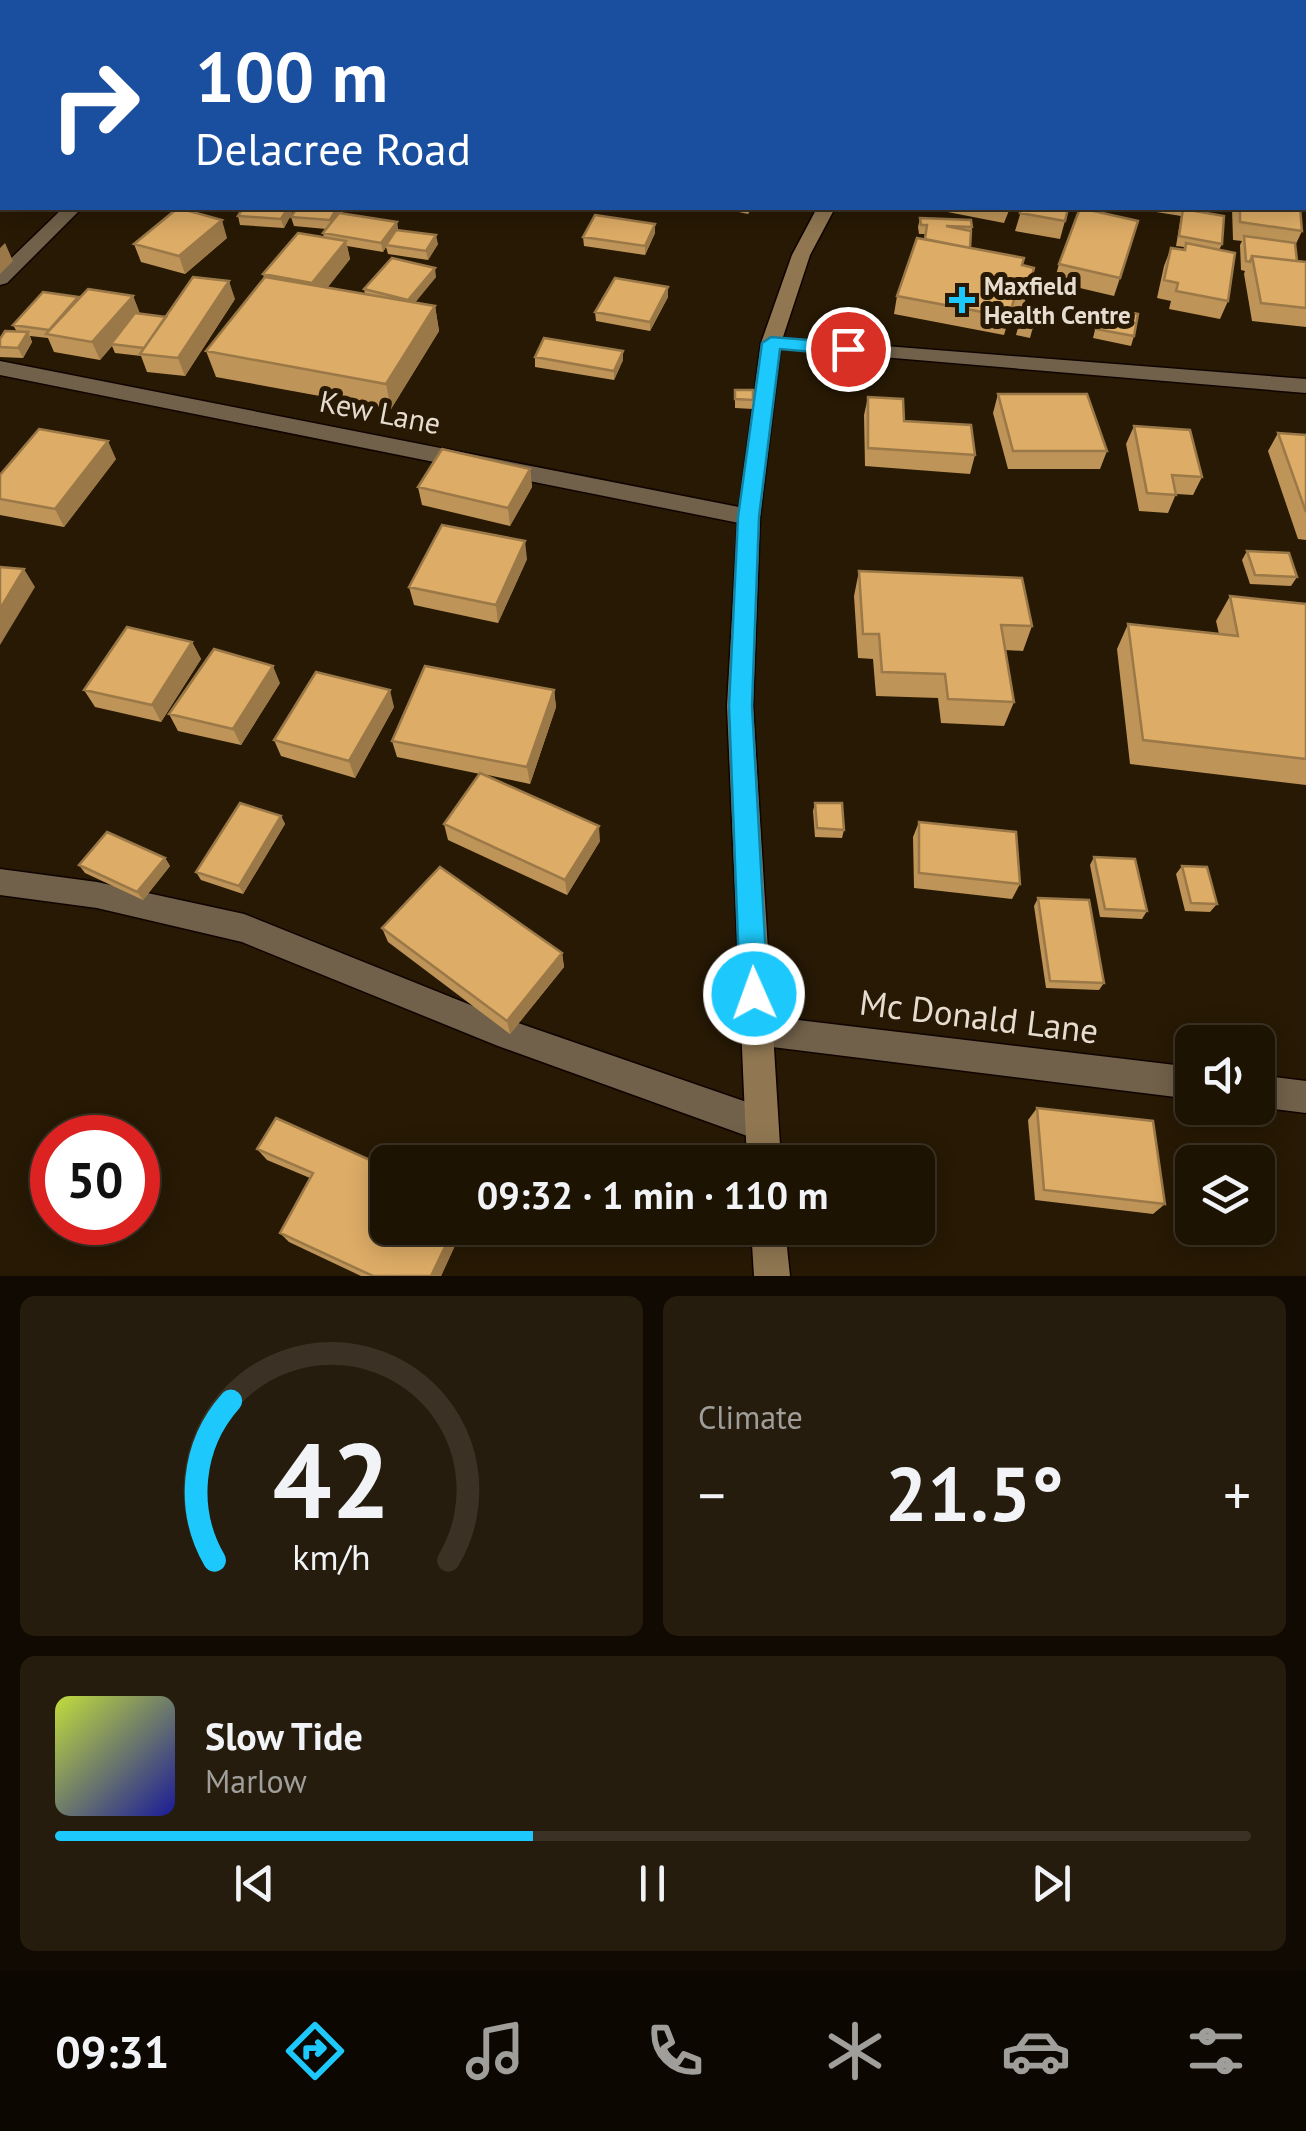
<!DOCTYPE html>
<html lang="en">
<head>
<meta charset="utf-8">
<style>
	:root { --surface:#1d1303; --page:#251c0d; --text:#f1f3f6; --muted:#a09e9a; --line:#3b3225; --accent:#1dc9fc }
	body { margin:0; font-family:"PT Sans",sans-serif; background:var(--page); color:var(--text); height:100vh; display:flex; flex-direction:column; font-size:38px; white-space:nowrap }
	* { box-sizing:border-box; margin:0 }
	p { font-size:32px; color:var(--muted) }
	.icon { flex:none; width:55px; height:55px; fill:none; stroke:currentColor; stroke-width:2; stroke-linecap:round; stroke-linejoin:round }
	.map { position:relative; height:1276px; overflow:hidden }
	.drawer { display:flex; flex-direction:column; gap:20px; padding:20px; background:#100a02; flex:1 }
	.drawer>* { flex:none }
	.hud { position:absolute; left:0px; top:0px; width:1308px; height:210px; box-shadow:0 5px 25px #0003,0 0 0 2px var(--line); background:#1a4fa0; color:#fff; overflow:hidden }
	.controls { position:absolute; left:1175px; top:1025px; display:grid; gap:20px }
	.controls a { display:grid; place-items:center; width:100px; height:100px; border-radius:15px; background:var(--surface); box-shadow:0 5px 25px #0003,0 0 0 2px var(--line); font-size:50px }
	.speed { position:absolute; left:30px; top:1115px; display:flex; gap:20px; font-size:50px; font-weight:700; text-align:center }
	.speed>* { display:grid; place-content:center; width:130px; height:130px; border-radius:50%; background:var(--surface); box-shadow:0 5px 25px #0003,0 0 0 2px var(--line); line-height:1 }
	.speed .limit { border:15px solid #d22; background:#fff; color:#111 }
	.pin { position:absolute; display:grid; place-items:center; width:85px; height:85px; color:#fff; margin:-42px; border:5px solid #fff; border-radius:50%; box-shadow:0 2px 10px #0007 }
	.me { position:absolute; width:110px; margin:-55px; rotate:358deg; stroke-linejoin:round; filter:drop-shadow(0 0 8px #0008) }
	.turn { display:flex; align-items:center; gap:35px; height:210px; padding:0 30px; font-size:45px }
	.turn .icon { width:130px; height:130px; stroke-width:2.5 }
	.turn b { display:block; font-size:70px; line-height:85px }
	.big { font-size:75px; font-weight:600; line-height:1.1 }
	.drawer .card { flex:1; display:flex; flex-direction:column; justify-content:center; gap:15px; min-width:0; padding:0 35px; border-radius:15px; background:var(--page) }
	.drawer .dial { align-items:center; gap:0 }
	.dial svg { height:260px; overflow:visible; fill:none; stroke:var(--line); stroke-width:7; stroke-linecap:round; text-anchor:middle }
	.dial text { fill:var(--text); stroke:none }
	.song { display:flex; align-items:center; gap:30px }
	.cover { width:120px; height:120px; border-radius:15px; background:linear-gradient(135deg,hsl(70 70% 55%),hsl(240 70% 35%)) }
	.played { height:10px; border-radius:5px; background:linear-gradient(90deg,var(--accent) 40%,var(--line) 40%) }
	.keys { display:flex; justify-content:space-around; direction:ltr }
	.heat { display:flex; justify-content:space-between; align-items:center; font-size:55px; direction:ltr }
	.drawer .tiles { flex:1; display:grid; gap:20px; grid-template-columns:1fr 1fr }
	.card:last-child { grid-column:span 2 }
	.trip { position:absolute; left:370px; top:1145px; width:565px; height:100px; border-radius:15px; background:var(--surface); box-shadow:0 5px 25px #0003,0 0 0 2px var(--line); font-weight:600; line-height:100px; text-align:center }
	.dock { display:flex; height:160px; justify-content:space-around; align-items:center; background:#0c0801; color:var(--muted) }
	.dock .icon { width:70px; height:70px }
	.dock .on { color:var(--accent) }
	.dock b { font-size:45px; color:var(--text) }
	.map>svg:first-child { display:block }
</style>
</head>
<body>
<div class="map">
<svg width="1306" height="1276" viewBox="0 0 1306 1276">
	<rect width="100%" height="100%" fill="#271904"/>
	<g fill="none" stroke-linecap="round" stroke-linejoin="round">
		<!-- stream -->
		<path fill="#a8864a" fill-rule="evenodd" d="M 2,163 L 2,171 L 0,172 L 0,164 Z"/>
		<!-- lane casing -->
		<g stroke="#100400" stroke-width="3">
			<path id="lane" d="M 0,869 L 97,882 L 244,914 L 498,1016 L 761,1107 L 773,1112 L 778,1124 L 773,1136 L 761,1141 L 498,1046 L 242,942 L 97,908 L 0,895 Z"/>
		</g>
		<!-- street casing -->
		<g stroke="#100400" stroke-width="3">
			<path id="street" d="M 1305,109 L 1306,109 L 1306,119 L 1305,119 Z
				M 0,152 L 2,153 L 2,163 L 0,163 Z
				M 63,208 L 82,208 L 7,283 L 0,285 L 0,269 Z
				M 771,337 L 1306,379 L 1306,393 L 764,347 L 761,343 Z
				M 0,361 L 749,509 L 760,517 L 749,525 L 0,375 Z
				M 756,1015 L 1192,1067 L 1192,1099 L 756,1045 L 745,1041 L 740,1030 L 745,1019 Z
				M 1258,1075 L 1306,1081 L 1306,1113 L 1258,1107 Z"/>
		</g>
		<!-- secondary casing -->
		<g stroke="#100400" stroke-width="3">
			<path id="secondary" d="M 817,208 L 835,208 L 810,255 L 781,343 L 760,517 L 753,706 L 781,1162 L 747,1162 L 727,706 L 738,517 L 761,343 L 792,255 Z
				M 751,1228 L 785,1228 L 790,1276 L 754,1276 Z"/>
		</g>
		<!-- lane -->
		<use href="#lane" fill="#71614a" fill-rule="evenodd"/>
		<!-- street -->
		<use href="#street" fill="#71614a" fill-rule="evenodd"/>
		<!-- secondary -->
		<use href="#secondary" fill="#907752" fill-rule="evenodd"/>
	</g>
	<!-- wall -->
	<path fill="#be9458" d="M 716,0 L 769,0 L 769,2 L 716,2 Z
		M 2,51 L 2,76 L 0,75 L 0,53 Z
		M 195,208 L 229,208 L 227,210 Z
		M 243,208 L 290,208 L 292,213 L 284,228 L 240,225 L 238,216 Z
		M 345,208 L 342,213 L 397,222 L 398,230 L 438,244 L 428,260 L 388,254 L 386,247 L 383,252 L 347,246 L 350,259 L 327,288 L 365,294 L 364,289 L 436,277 L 415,302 L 435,306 L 439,331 L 391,409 L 216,377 L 206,351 L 264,278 L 263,274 L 324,237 L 323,233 L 326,229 L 294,226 L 291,217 Z
		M 720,208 L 752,208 L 748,214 Z
		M 927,208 L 1010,208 L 1004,223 Z
		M 1022,208 L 1065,221 L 1060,239 L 1015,231 Z
		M 1150,208 L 1201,208 L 1199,212 L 1222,244 L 1219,250 L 1228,301 L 1220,319 L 1169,309 L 1171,301 L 1157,298 L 1164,266 L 1171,248 L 1183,250 L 1184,247 L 1176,246 L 1181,216 L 1150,211 Z
		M 1232,208 L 1300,208 L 1302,231 L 1295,246 L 1297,261 L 1306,262 L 1306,327 L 1252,321 L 1244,274 L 1245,271 L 1241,270 L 1240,245 L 1242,241 L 1233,240 Z
		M 920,218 L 972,227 L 970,248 L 1022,265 L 1034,268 L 1023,309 L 1037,312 L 1030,338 L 1016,335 L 1021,317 L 1010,315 L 1004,335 L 894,314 L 897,296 L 924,239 L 925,234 L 919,234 L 918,227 Z
		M 655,233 L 645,255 L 584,246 L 583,237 Z
		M 227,238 L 185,274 L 141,262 L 134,244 Z
		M 1059,264 L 1120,278 L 1114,296 L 1054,282 Z
		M 133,296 L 140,314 L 166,317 L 235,299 L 185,376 L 147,372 L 141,356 L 115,353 L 112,346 L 100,360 L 54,352 L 48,338 L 30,336 L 32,342 L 23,358 L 0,357 L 0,339 L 17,332 L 13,325 L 79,298 Z
		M 668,297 L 650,331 L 596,321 L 595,312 Z
		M 1101,306 L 1134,336 L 1131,346 L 1093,338 Z
		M 535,357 L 623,360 L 614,380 L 535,367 Z
		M 735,390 L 753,390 L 753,409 L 735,408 Z
		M 998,394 L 1107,451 L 1100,469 L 1008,469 L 993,413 Z
		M 868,397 L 904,421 L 975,455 L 970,474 L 865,466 L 864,415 Z
		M 1134,426 L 1202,477 L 1193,495 L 1176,494 L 1168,513 L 1139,511 L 1126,444 Z
		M 1278,433 L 1306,435 L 1306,540 L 1298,539 L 1268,451 Z
		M 116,459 L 64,527 L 0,515 L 0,475 Z
		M 530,469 L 532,487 L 510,526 L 422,505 L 418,487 Z
		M 1247,551 L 1297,577 L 1291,586 L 1250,584 L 1242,560 Z
		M 527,559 L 498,623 L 414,605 L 409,587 Z
		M 859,571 L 1032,626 L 1023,651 L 1005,650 L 1014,702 L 1004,726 L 941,723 L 938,698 L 876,696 L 873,659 L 858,658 L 854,596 Z
		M 1230,596 L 1306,604 L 1306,785 L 1130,764 L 1117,649 L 1128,624 L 1219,634 L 1216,621 Z
		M 192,642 L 201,659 L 161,722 L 95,707 L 84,690 Z
		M 280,683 L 241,745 L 178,731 L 169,714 Z
		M 554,690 L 556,707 L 530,784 L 483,774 L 600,841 L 567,895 L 448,840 L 444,824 L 480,774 L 397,757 L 392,741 Z
		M 394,707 L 355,778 L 281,756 L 274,740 Z
		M 815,803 L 844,830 L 842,838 L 815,837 L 813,811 Z
		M 281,816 L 285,824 L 243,894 L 201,880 L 196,872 Z
		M 919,822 L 1020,884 L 1012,899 L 914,888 L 913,837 Z
		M 1094,857 L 1147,911 L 1142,919 L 1100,917 L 1090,865 Z
		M 165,858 L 170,866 L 143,900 L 85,873 L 79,865 Z
		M 1182,866 L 1217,904 L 1210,912 L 1185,911 L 1176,874 Z
		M 1038,898 L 1104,983 L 1099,990 L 1046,988 L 1034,906 Z
		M 382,928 L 562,953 L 564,967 L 510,1034 L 388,942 Z
		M 1037,1108 L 1165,1204 L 1153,1214 L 1035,1200 L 1028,1120 Z
		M 276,1118 L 388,1228 L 463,1228 L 441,1276 L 361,1276 L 289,1242 L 280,1233 L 310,1178 L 267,1160 L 257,1149 Z"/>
	<!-- shaded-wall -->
	<path fill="#9b7847" d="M 2,115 L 2,138 L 0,140 L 0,117 Z
		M 288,208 L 290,208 L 292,213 L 284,228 L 281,219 Z
		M 337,208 L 345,208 L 332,230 L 330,220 Z
		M 222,220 L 227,238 L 185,274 L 179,256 Z
		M 397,222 L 398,232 L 386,245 L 386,247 L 383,252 L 381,243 Z
		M 655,224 L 655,233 L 645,255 L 645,246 Z
		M 436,235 L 438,244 L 428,260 L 426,251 Z
		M 346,241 L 350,259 L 317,301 L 312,283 Z
		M 5,243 L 13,261 L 0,274 L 0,248 Z
		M 435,268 L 436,277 L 410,309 L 408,300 Z
		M 229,281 L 235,299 L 185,376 L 178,358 Z
		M 668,287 L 668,297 L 650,331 L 650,322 Z
		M 133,296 L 140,314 L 111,344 L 112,346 L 100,360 L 92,342 Z
		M 435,306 L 439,331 L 391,409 L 386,384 Z
		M 28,332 L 32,342 L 23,358 L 18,348 Z
		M 623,351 L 623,360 L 614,380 L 614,371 Z
		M 108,441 L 116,459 L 64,527 L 55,509 Z
		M 530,469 L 532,487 L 510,526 L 508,508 Z
		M 525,541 L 527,559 L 498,623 L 496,605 Z
		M 24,569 L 35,587 L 0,645 L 0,609 Z
		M 192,642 L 201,659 L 161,722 L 152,705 Z
		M 273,666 L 280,683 L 241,745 L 233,729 Z
		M 390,690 L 394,707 L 355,778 L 349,761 Z
		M 554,690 L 556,707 L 530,784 L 527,767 Z
		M 281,816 L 285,824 L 243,894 L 239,886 Z
		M 599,826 L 600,841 L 567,895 L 565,880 Z
		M 165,858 L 170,866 L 143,900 L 137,892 Z
		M 562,953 L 564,967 L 510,1034 L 507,1021 Z
		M 454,1228 L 463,1228 L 441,1276 L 431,1276 Z"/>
	<!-- building -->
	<path fill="#ddac66" stroke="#9b7847" stroke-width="2.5" d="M 234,0 L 285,0 L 284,2 L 232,2 Z
		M 449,0 L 501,0 L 500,2 L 447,2 Z
		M 628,0 L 688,0 L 687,2 L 627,2 Z
		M 805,0 L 860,0 L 859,2 L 805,2 Z
		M 860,0 L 894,0 L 894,2 L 860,2 Z
		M 0,97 L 2,97 L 2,115 L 0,117 Z
		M 178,208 L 222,220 L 179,256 L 134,244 Z
		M 243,208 L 288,208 L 281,219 L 238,216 Z
		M 297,208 L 337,208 L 330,220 L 291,217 Z
		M 1022,208 L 1068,208 L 1065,221 L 1020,213 Z
		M 1080,208 L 1138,221 L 1120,278 L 1059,264 Z
		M 1240,208 L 1300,208 L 1302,231 L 1240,222 Z
		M 1183,209 L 1224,216 L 1222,244 L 1179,236 Z
		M 339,213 L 397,222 L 381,243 L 323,233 Z
		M 595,215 L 655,224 L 645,246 L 583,237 Z
		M 920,218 L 971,220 L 972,227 L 946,226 L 971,231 L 970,248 L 925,239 L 927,225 L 921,225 Z
		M 396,230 L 436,235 L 426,251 L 386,245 Z
		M 298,233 L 346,241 L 312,283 L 263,274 Z
		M 1244,236 L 1295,243 L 1297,261 L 1252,256 L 1250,262 L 1246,261 Z
		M 917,238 L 1024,258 L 1022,265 L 1034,268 L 1026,298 L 1015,296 L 1009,317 L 897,296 Z
		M 1186,243 L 1235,253 L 1228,301 L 1176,291 L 1178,283 L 1164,280 L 1171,248 L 1185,250 Z
		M 1252,256 L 1306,262 L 1306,308 L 1261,303 Z
		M 392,258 L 435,268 L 408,300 L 364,289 Z
		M 193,277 L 229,281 L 178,358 L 140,354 Z
		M 265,277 L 435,306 L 386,384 L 206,351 Z
		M 615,278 L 668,287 L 650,322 L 595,312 Z
		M 88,289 L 133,296 L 92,342 L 46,334 Z
		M 43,292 L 78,297 L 49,330 L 13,325 Z
		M 1101,306 L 1138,314 L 1134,336 L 1096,329 Z
		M 1023,309 L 1037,312 L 1032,328 L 1018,325 Z
		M 135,313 L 166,317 L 144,348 L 111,344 Z
		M 5,331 L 28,332 L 18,348 L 0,347 L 0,339 Z
		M 544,338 L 623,351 L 614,371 L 535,357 Z
		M 735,390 L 753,390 L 753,400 L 735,399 Z
		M 998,394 L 1087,394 L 1107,451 L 1013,451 Z
		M 868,397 L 903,399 L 904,421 L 971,425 L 975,455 L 868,448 Z
		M 1134,426 L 1190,430 L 1202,477 L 1172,475 L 1176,495 L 1147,493 Z
		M 39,429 L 108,441 L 55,509 L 0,499 L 0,475 Z
		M 1278,433 L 1306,435 L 1306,512 Z
		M 442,449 L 530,469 L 508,508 L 418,487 Z
		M 442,525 L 525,541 L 496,605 L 409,587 Z
		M 1247,551 L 1289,553 L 1297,577 L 1255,575 Z
		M 0,567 L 24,569 L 0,609 Z
		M 859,571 L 1022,578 L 1032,626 L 1001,625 L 1014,702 L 948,699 L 945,674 L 882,672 L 879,634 L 863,634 Z
		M 1230,596 L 1306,604 L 1306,759 L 1143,740 L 1128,624 L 1238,636 Z
		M 127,627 L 192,642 L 152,705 L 84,690 Z
		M 214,649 L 273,666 L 233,729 L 169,714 Z
		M 425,666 L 554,690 L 527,767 L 392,741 Z
		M 316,672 L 390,690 L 349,761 L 274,740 Z
		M 480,773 L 599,826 L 565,880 L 444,824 Z
		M 240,803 L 281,816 L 239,886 L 196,872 Z
		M 815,803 L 842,803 L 844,830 L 817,828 Z
		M 919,822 L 1016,832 L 1020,884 L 919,873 Z
		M 107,832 L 165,858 L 137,892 L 79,865 Z
		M 1094,857 L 1135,859 L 1147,911 L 1105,909 Z
		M 1182,866 L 1207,867 L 1217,904 L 1191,903 Z
		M 440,867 L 562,953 L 507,1021 L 382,928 Z
		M 1038,898 L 1089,900 L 1104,983 L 1050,981 Z
		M 1037,1108 L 1153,1121 L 1165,1204 L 1044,1190 Z
		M 276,1118 L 388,1168 L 388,1228 L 454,1228 L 431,1276 L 373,1276 L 280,1233 L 313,1173 L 257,1149 Z"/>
	<!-- route -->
	<path fill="#1dc9fc" stroke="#1383a4" stroke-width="2.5" d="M 771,337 L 848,343 L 857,349 L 848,355 L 780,349 L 759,517 L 752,706 L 768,994 L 764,1003 L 754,1007 L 744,1003 L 740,994 L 729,706 L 738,517 L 762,343 Z"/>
	<!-- markers -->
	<path fill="#1dc9fc" stroke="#271904" stroke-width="4" d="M957 285h10v10h10v10h-10v10h-10v-10h-10v-10h10z"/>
	<g text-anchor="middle" stroke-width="10" stroke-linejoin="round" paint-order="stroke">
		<!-- far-poi labels -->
		<g font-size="25" font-weight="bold" fill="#e6ddd0" stroke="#271904" text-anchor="start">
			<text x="984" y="295">Maxfield<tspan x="984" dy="29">Health Centre</tspan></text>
		</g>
		<!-- street labels -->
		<g font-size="30" fill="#e6ddd0" stroke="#271904">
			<text transform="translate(380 413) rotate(11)" y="10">Kew Lane</text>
		</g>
		<!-- near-street labels -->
		<g font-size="35" fill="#e6ddd0" stroke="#271904">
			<text transform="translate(979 1017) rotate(7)" y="12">Mc Donald Lane</text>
		</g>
	</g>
</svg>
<div class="controls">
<a><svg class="icon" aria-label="sound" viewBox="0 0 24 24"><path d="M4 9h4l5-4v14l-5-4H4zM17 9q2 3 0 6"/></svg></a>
<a><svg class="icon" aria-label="layers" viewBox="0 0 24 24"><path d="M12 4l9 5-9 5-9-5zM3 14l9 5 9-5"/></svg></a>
</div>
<div class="speed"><div class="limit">50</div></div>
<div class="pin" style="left:848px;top:349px;background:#d93025"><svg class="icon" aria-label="arrive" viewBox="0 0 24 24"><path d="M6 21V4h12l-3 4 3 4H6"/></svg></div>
<svg class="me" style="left:754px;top:994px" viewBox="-20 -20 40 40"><circle r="17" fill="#1dc9fc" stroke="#fff" stroke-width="3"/><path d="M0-11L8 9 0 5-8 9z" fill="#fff"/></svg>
<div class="trip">09:32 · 1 min · 110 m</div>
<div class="hud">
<div class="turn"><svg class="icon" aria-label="right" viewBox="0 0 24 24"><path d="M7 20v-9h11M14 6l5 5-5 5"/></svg><div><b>100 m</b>Delacree Road</div></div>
</div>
</div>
<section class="drawer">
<div class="tiles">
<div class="card dial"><svg viewBox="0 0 100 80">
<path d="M14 69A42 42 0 1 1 86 69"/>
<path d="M14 69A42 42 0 0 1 19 20" stroke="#1dc9fc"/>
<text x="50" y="56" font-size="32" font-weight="700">42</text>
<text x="50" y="72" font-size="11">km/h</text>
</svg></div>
<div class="card"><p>Climate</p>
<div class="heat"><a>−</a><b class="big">21.5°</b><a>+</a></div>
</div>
<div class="card">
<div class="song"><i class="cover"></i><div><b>Slow Tide</b><p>Marlow</p></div></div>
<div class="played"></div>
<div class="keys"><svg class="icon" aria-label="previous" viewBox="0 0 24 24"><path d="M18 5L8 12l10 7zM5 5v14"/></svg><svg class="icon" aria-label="pause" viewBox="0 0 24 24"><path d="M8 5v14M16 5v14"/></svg><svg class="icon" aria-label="next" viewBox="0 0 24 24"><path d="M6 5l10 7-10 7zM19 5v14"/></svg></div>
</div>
</div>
</section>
<nav class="dock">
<b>09:31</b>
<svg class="icon on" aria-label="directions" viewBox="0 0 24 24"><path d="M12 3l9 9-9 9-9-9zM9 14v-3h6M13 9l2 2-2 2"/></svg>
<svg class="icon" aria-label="music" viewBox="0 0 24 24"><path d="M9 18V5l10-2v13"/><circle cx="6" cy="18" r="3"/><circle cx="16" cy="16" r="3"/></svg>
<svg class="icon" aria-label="phone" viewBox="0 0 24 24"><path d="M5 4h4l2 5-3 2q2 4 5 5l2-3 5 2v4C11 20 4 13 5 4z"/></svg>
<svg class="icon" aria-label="climate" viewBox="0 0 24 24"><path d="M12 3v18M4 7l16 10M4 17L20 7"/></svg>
<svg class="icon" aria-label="car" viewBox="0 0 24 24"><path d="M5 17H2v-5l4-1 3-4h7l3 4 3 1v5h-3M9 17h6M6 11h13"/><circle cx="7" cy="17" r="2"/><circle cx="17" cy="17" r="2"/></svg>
<svg class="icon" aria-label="filters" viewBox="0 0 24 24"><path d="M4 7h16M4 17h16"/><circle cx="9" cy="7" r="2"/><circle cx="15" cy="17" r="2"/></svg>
</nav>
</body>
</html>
